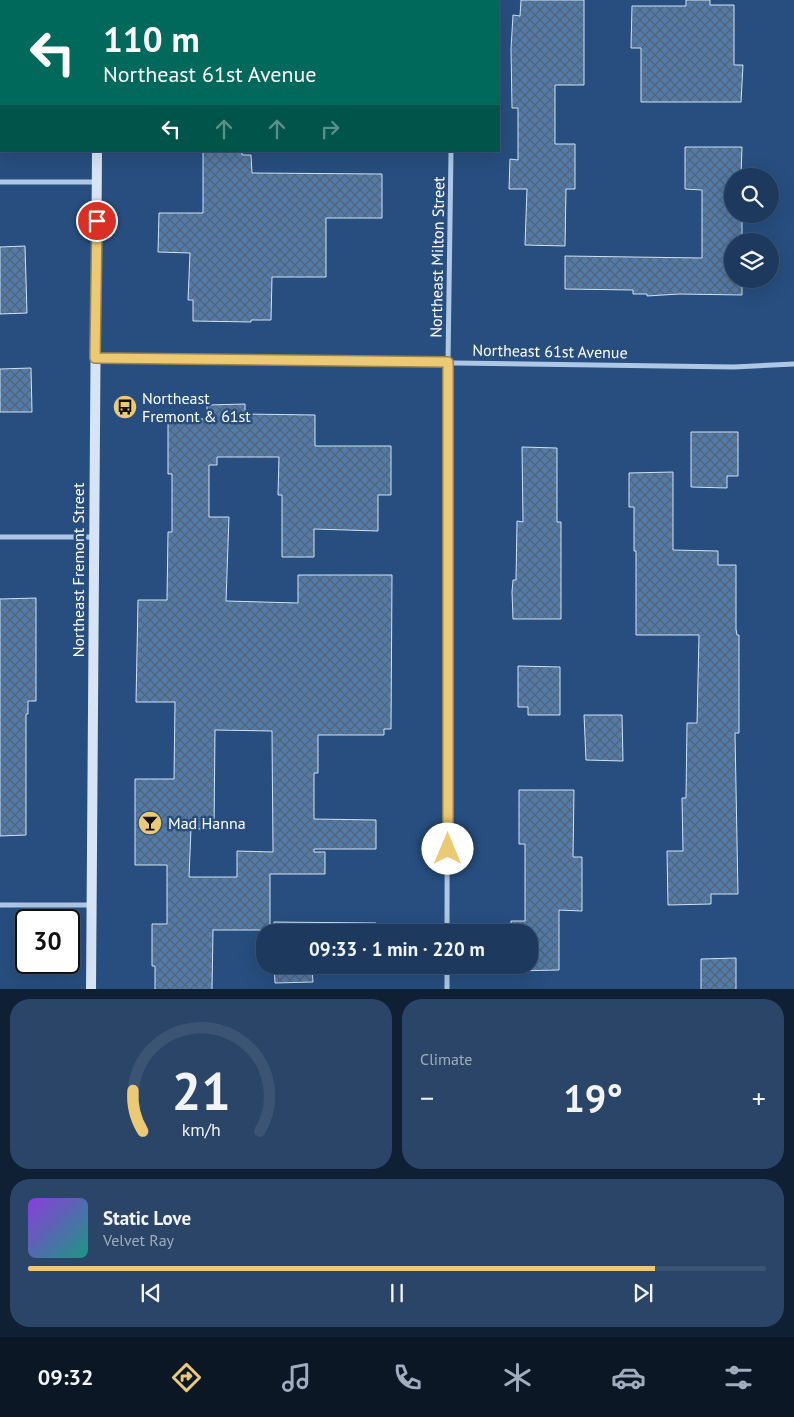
<!DOCTYPE html>
<html lang="en">
<head>
<meta charset="utf-8">
<style>
	:root { --surface:#1d3a5e; --page:#2a4567; --text:#f1f3f6; --muted:#a0adbc; --line:#3b5473; --accent:#ecc974 }
	body { margin:0; font-family:"PT Sans",sans-serif; background:var(--page); color:var(--text); height:100vh; display:flex; flex-direction:column; font-size:19px; white-space:nowrap }
	* { box-sizing:border-box; margin:0 }
	p { font-size:16px; color:var(--muted) }
	.icon { flex:none; width:28px; height:28px; fill:none; stroke:currentColor; stroke-width:2; stroke-linecap:round; stroke-linejoin:round }
	.map { position:relative; height:989px; overflow:hidden }
	.drawer { display:flex; flex-direction:column; gap:10px; padding:10px; background:#102034; flex:1 }
	.drawer>* { flex:none }
	.guide { position:absolute; left:0px; top:0px; width:500px; height:152px; box-shadow:0 5px 20px #0002,0 0 0 1px var(--line); background:#00695c; color:#fff; overflow:hidden }
	.tools { position:absolute; left:724px; top:168px; display:grid; gap:10px }
	.tools a { display:grid; place-items:center; width:55px; height:55px; border-radius:50%; background:var(--surface); box-shadow:0 5px 20px #0002,0 0 0 1px var(--line); font-size:25px }
	.speed { position:absolute; left:15px; top:909px; display:flex; gap:10px; font-size:25px; font-weight:700; text-align:center }
	.speed>* { display:grid; place-content:center; width:65px; height:65px; border-radius:50%; background:var(--surface); box-shadow:0 5px 20px #0002,0 0 0 1px var(--line); line-height:1 }
	.speed .limit { border:2px solid #111; border-radius:8px; background:#fff; color:#111 }
	.pin { position:absolute; display:grid; place-items:center; width:42px; height:42px; color:#fff; margin:-21px; border:2px solid #fff; border-radius:50%; box-shadow:0 1px 5px #0007 }
	.me { position:absolute; width:55px; margin:-28px; rotate:0deg; stroke-linejoin:round; filter:drop-shadow(0 0 4px #0008) }
	.turn { display:flex; align-items:center; gap:18px; height:105px; padding:0 20px; font-size:22px }
	.turn .icon { width:65px; height:65px; stroke-width:2.5 }
	.turn b { display:block; font-size:35px; line-height:42px }
	.lanes { display:flex; align-items:center; height:48px; padding:0 20px; background:#0003; justify-content:center; gap:25px; direction:ltr }
	.lanes .off { opacity:.35 }
	.big { font-size:38px; font-weight:700; line-height:1.1 }
	.drawer .card { flex:1; display:flex; flex-direction:column; justify-content:center; gap:8px; min-width:0; padding:0 18px; border-radius:20px; background:var(--page) }
	.drawer .dial { align-items:center; gap:0 }
	.dial svg { height:130px; overflow:visible; fill:none; stroke:var(--line); stroke-width:7; stroke-linecap:round; text-anchor:middle }
	.dial text { fill:var(--text); stroke:none }
	.song { display:flex; align-items:center; gap:15px }
	.cover { width:60px; height:60px; border-radius:8px; background:linear-gradient(135deg,hsl(270 70% 55%),hsl(170 70% 35%)) }
	.played { height:5px; border-radius:2px; background:linear-gradient(90deg,var(--accent) 85%,var(--line) 85%) }
	.keys { display:flex; justify-content:space-around; direction:ltr }
	.heat { display:flex; justify-content:space-between; align-items:center; font-size:28px; direction:ltr }
	.drawer .tiles { flex:1; display:grid; gap:10px; grid-template-columns:1fr 1fr }
	.card:last-child { grid-column:span 2 }
	.trip { position:absolute; left:256px; top:924px; width:282px; height:50px; border-radius:20px; background:var(--surface); box-shadow:0 5px 20px #0002,0 0 0 1px var(--line); font-weight:700; line-height:50px; text-align:center }
	.tab-bar { display:flex; height:80px; justify-content:space-around; align-items:center; background:#0c1726; color:var(--muted) }
	.tab-bar .icon { width:35px; height:35px }
	.tab-bar .active { color:var(--accent) }
	.tab-bar b { font-size:22px; color:var(--text) }
	.map>svg:first-child { display:block }
</style>
</head>
<body>
<div class="map">
<svg width="794" height="990" viewBox="0 0 794 990">
	<defs>
		<pattern id="building-cross-hatch" width="8" height="8" patternUnits="userSpaceOnUse" patternTransform="scale(1.25)"><rect width="8" height="8" fill="#547ba8"/><path d="M0 0l8 8M0 8l8-8" fill="none" stroke="#50647a"/></pattern>
	</defs>
	<rect width="100%" height="100%" fill="#274e7e"/>
	<!-- building -->
	<path fill="url(#building-cross-hatch)" stroke="#d0e1f4" fill-rule="evenodd" d="M 521,0 L 584,0 L 584,85 L 555,85 L 555,144 L 575,144 L 575,189 L 566,189 L 565,246 L 525,245 L 527,189 L 509,189 L 510,159 L 518,160 L 518,108 L 512,108 L 511,49 L 513,15 L 520,16 Z
		M 686,0 L 710,0 L 710,5 L 734,5 L 734,65 L 743,65 L 741,102 L 641,102 L 641,48 L 631,48 L 632,6 L 686,6 Z
		M 685,147 L 742,147 L 741,176 L 732,176 L 732,214 L 742,214 L 742,241 L 732,241 L 732,279 L 742,279 L 742,295 L 679,294 L 647,296 L 647,294 L 633,294 L 633,290 L 565,289 L 565,256 L 702,258 L 702,190 L 685,189 Z
		M 203,151 L 242,151 L 242,155 L 251,155 L 252,173 L 382,174 L 382,218 L 326,218 L 326,277 L 272,277 L 271,320 L 251,320 L 251,322 L 193,321 L 193,300 L 188,300 L 190,253 L 158,252 L 159,213 L 203,213 Z
		M 25,246 L 27,313 L 0,314 L 0,247 Z
		M 31,368 L 32,412 L 0,412 L 0,369 Z
		M 245,404 L 245,414 L 315,415 L 315,446 L 391,446 L 391,495 L 378,495 L 378,531 L 314,529 L 314,557 L 282,557 L 282,495 L 278,495 L 279,457 L 217,457 L 217,465 L 209,465 L 209,517 L 229,517 L 226,601 L 298,603 L 298,575 L 392,575 L 391,729 L 384,729 L 384,735 L 318,735 L 318,773 L 314,773 L 314,819 L 376,820 L 376,849 L 314,849 L 314,852 L 325,852 L 325,874 L 270,874 L 270,930 L 213,930 L 212,990 L 155,990 L 155,966 L 152,966 L 152,924 L 167,924 L 167,865 L 135,865 L 135,779 L 174,779 L 175,702 L 136,702 L 138,600 L 167,600 L 168,532 L 172,532 L 172,474 L 168,474 L 168,419 L 207,419 L 207,405 ZM 215,730 L 272,731 L 273,852 L 237,851 L 237,877 L 189,877 L 191,829 L 214,829 Z
		M 691,432 L 738,432 L 738,476 L 727,476 L 727,488 L 691,487 Z
		M 522,447 L 557,448 L 557,522 L 561,522 L 561,619 L 513,619 L 512,592 L 513,580 L 516,580 L 517,521 L 523,522 Z
		M 673,472 L 673,550 L 718,551 L 718,565 L 736,565 L 736,629 L 737,635 L 739,635 L 739,733 L 735,733 L 738,894 L 711,894 L 711,904 L 668,905 L 667,851 L 683,851 L 682,798 L 686,798 L 687,723 L 697,723 L 699,635 L 636,635 L 636,551 L 634,551 L 634,507 L 629,507 L 629,473 Z
		M 36,598 L 36,701 L 28,701 L 28,714 L 26,714 L 26,835 L 0,836 L 0,599 Z
		M 518,666 L 560,667 L 560,715 L 528,715 L 528,707 L 518,707 Z
		M 584,715 L 622,715 L 623,761 L 586,760 Z
		M 519,790 L 574,790 L 573,857 L 582,857 L 582,911 L 559,910 L 559,970 L 511,971 L 511,965 L 530,965 L 530,932 L 511,932 L 511,921 L 525,921 L 525,844 L 519,844 Z
		M 274,922 L 376,923 L 376,932 L 274,932 Z
		M 736,958 L 736,990 L 701,990 L 701,959 Z
		M 274,965 L 374,965 L 374,971 L 312,970 L 313,982 L 275,983 Z"/>
	<g fill="none" stroke-linecap="round" stroke-linejoin="round">
		<!-- street -->
		<path stroke="#adc7e5" stroke-width="5" d="M 452,1 L 452,0
			M 0,182 L 97,182
			M 96,358 L 734,367 L 794,364
			M 0,537 L 94,537
			M 0,905 L 91,905
			M 447,932 L 448,362 L 451,151
			M 447,990 L 447,965"/>
		<!-- secondary -->
		<path stroke="#d6e4f5" stroke-width="10" d="M 98,1 L 98,0
			M 91,990 L 97,151"/>
	</g>
	<g fill="none" stroke-linecap="round" stroke-linejoin="round">
		<!-- route casing -->
		<g stroke="#99834b" stroke-width="12">
			<path id="route" d="M 97,221 L 95,358 L 448,362 L 448,849"/>
		</g>
		<!-- route -->
		<use href="#route" stroke="#ecc974" stroke-width="9"/>
	</g>
	<!-- icons -->
	<defs>
		<g id="bus-disc" transform="scale(1.25)"><circle r="9.5" fill="#ecc974" stroke="#274e7e"/><path d="M-5-6H5V4H4V6H2V4H-2V6H-4V4H-5ZM-3.5-4V0h7V-4ZM-3.5 1.2v1.5H-2V1.2ZM2 1.2v1.5H3.5V1.2Z" fill="#111"/></g>
		<g id="bar-disc" transform="scale(1.25)"><circle r="9.5" fill="#ecc974" stroke="#274e7e"/><path d="M-6-5H6L.8 .8V4.5H3.5V6h-7V4.5H-.8V.8Z" fill="#111"/></g>
	</defs>
	<g fill-rule="evenodd">
		<use href="#bus-disc" x="125" y="407"/>
		<use href="#bar-disc" x="150" y="823"/>
	</g>
	<g text-anchor="middle" stroke-width="5" stroke-linejoin="round" paint-order="stroke">
		<!-- street labels -->
		<g font-size="16" fill="#fff" stroke="#274e7e">
			<text transform="translate(437 257) rotate(-89)" y="6">Northeast Milton Street</text>
			<text transform="translate(550 351) rotate(1)" y="6">Northeast 61st Avenue</text>
			<text transform="translate(78 570) rotate(-90)" y="6">Northeast Fremont Street</text>
		</g>
		<!-- poi labels -->
		<g font-size="16" fill="#fff" stroke="#274e7e" text-anchor="start">
			<text x="142" y="404">Northeast<tspan x="142" dy="18">Fremont &amp; 61st</tspan></text>
			<text x="168" y="829">Mad Hanna</text>
		</g>
	</g>
</svg>
<div class="tools">
<a><svg class="icon" aria-label="search" viewBox="0 0 24 24"><circle cx="10" cy="10" r="6"/><path d="M15 15l6 6"/></svg></a>
<a><svg class="icon" aria-label="layers" viewBox="0 0 24 24"><path d="M12 4l9 5-9 5-9-5zM3 14l9 5 9-5"/></svg></a>
</div>
<div class="speed"><div class="limit">30</div></div>
<div class="pin" style="left:97px;top:221px;background:#d93025"><svg class="icon" aria-label="arrive" viewBox="0 0 24 24"><path d="M6 21V4h12l-3 4 3 4H6"/></svg></div>
<svg class="me" style="left:448px;top:849px" viewBox="-20 -20 40 40"><circle r="19" fill="#fff"/><path d="M0-13L10 11 0 6-10 11z" fill="#ecc974"/></svg>
<div class="trip">09:33 · 1 min · 220 m</div>
<div class="guide">
<div class="turn"><svg class="icon" aria-label="left" viewBox="0 0 24 24"><path d="M17 20v-9H6M10 6l-5 5 5 5"/></svg><div><b>110 m</b>Northeast 61st Avenue</div></div>
<div class="lanes"><svg class="icon" aria-label="left" viewBox="0 0 24 24"><path d="M17 20v-9H6M10 6l-5 5 5 5"/></svg><svg class="icon off" aria-label="ahead" viewBox="0 0 24 24"><path d="M12 20V5M6 11l6-6 6 6"/></svg><svg class="icon off" aria-label="ahead" viewBox="0 0 24 24"><path d="M12 20V5M6 11l6-6 6 6"/></svg><svg class="icon off" aria-label="right" viewBox="0 0 24 24"><path d="M7 20v-9h11M14 6l5 5-5 5"/></svg></div>
</div>
</div>
<section class="drawer">
<div class="tiles">
<div class="card dial"><svg viewBox="0 0 100 80">
<path d="M14 69A42 42 0 1 1 86 69"/>
<path d="M14 69A42 42 0 0 1 8 44" stroke="#ecc974"/>
<text x="50" y="56" font-size="32" font-weight="700">21</text>
<text x="50" y="72" font-size="11">km/h</text>
</svg></div>
<div class="card"><p>Climate</p>
<div class="heat"><a>−</a><b class="big">19°</b><a>+</a></div>
</div>
<div class="card">
<div class="song"><i class="cover"></i><div><b>Static Love</b><p>Velvet Ray</p></div></div>
<div class="played"></div>
<div class="keys"><svg class="icon" aria-label="previous" viewBox="0 0 24 24"><path d="M18 5L8 12l10 7zM5 5v14"/></svg><svg class="icon" aria-label="pause" viewBox="0 0 24 24"><path d="M8 5v14M16 5v14"/></svg><svg class="icon" aria-label="next" viewBox="0 0 24 24"><path d="M6 5l10 7-10 7zM19 5v14"/></svg></div>
</div>
</div>
</section>
<nav class="tab-bar">
<b>09:32</b>
<svg class="icon active" aria-label="directions" viewBox="0 0 24 24"><path d="M12 3l9 9-9 9-9-9zM9 14v-3h6M13 9l2 2-2 2"/></svg>
<svg class="icon" aria-label="music" viewBox="0 0 24 24"><path d="M9 18V5l10-2v13"/><circle cx="6" cy="18" r="3"/><circle cx="16" cy="16" r="3"/></svg>
<svg class="icon" aria-label="phone" viewBox="0 0 24 24"><path d="M5 4h4l2 5-3 2q2 4 5 5l2-3 5 2v4C11 20 4 13 5 4z"/></svg>
<svg class="icon" aria-label="climate" viewBox="0 0 24 24"><path d="M12 3v18M4 7l16 10M4 17L20 7"/></svg>
<svg class="icon" aria-label="car" viewBox="0 0 24 24"><path d="M5 17H2v-5l4-1 3-4h7l3 4 3 1v5h-3M9 17h6M6 11h13"/><circle cx="7" cy="17" r="2"/><circle cx="17" cy="17" r="2"/></svg>
<svg class="icon" aria-label="filters" viewBox="0 0 24 24"><path d="M4 7h16M4 17h16"/><circle cx="9" cy="7" r="2"/><circle cx="15" cy="17" r="2"/></svg>
</nav>
</body>
</html>
